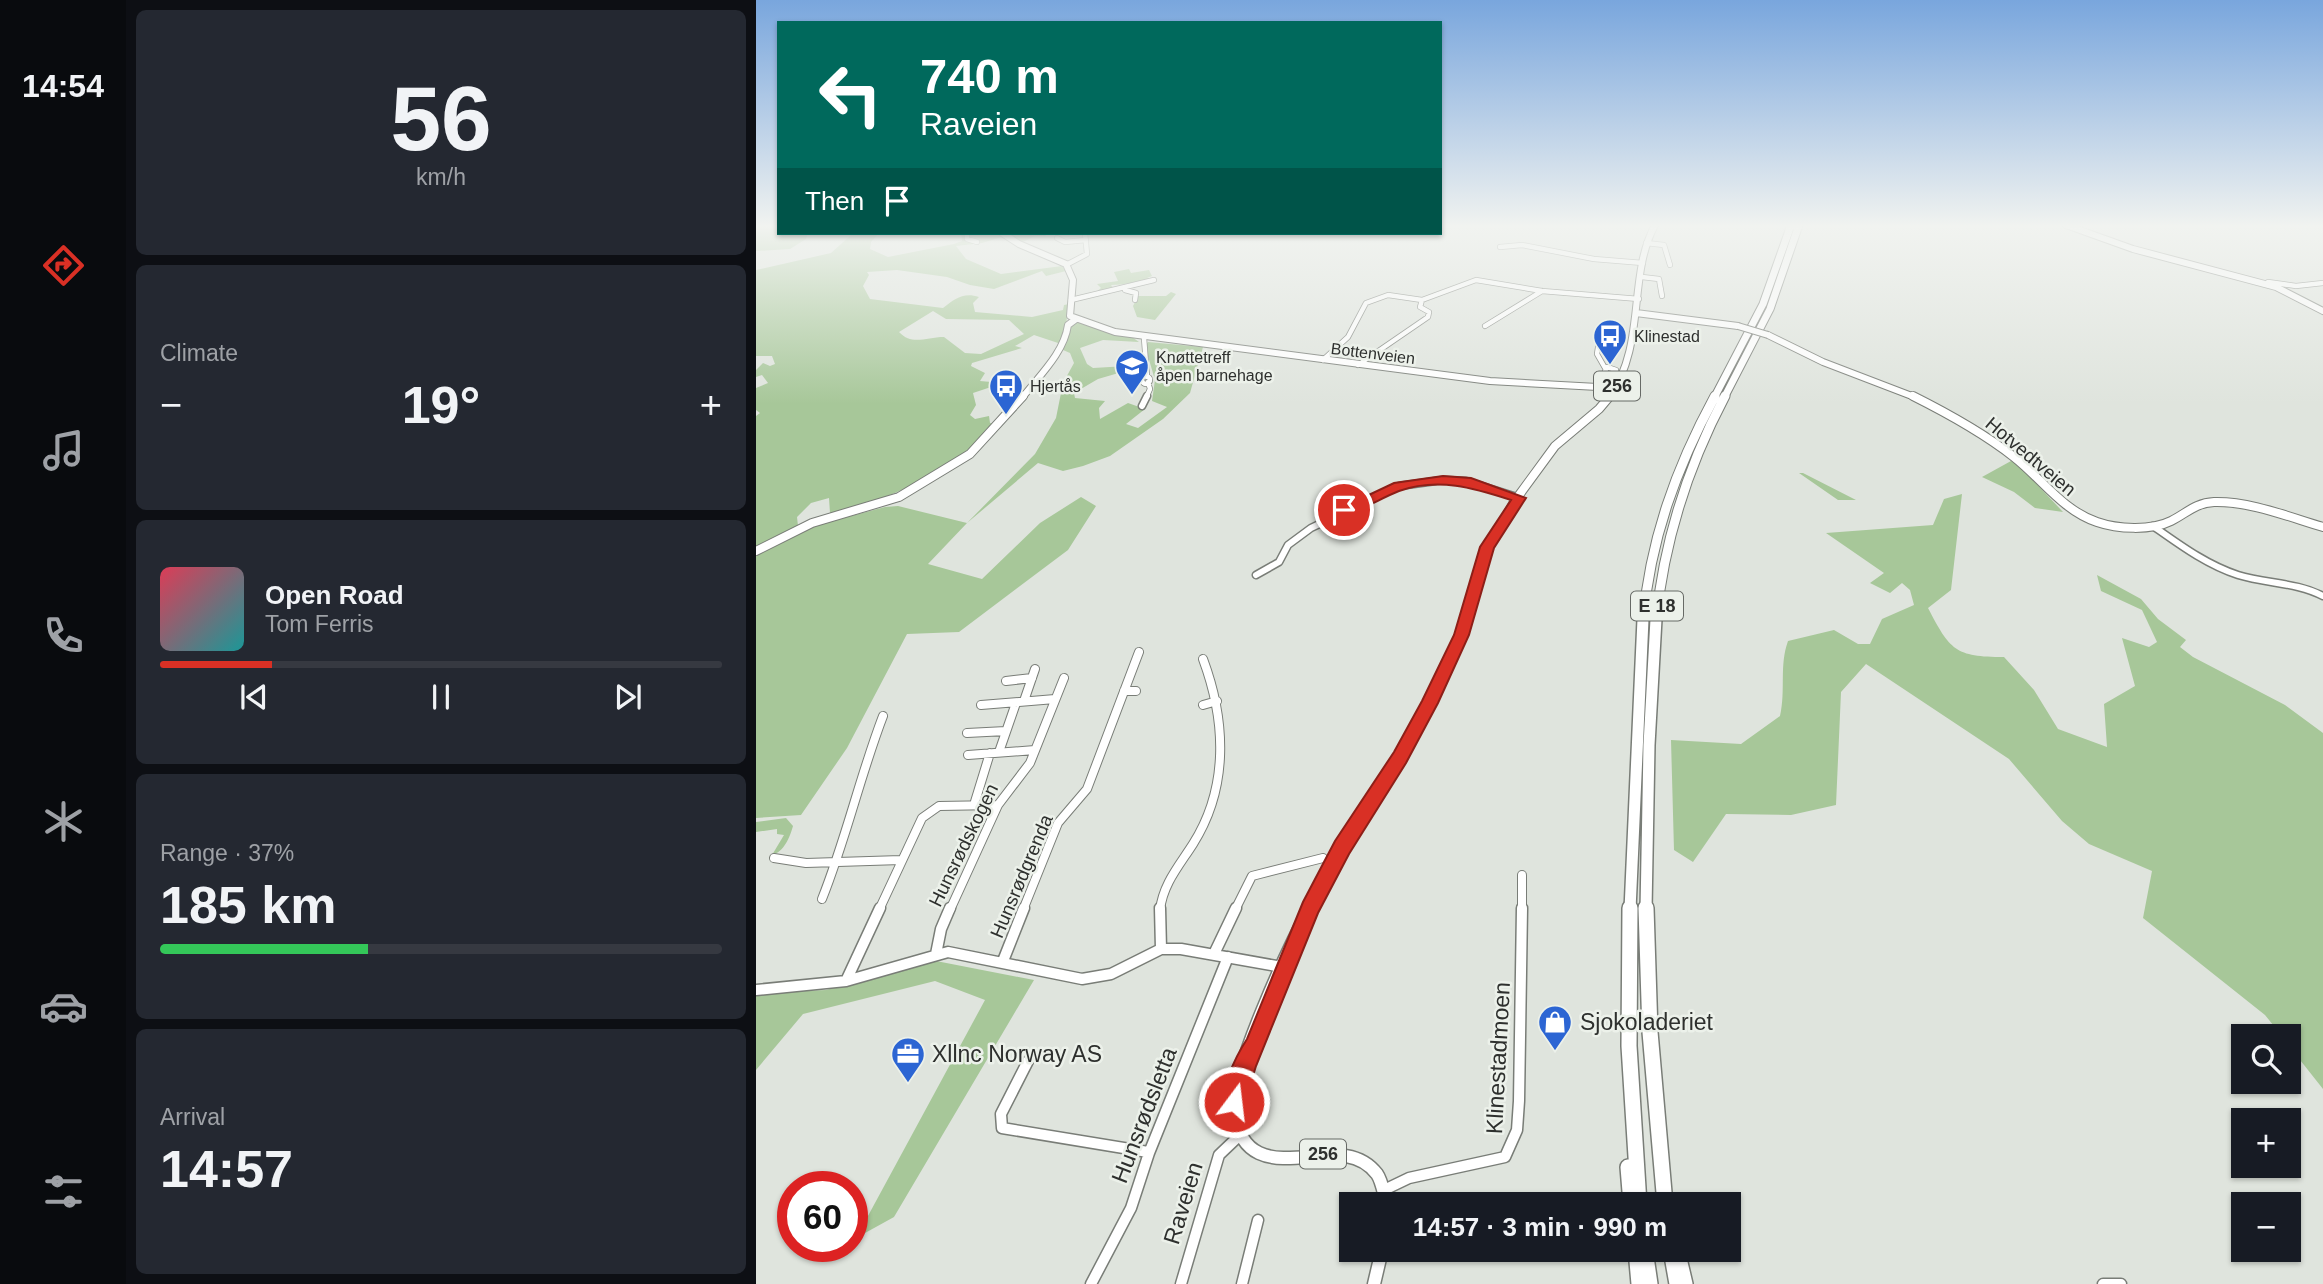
<!DOCTYPE html>
<html lang="en">
<head>
<meta charset="utf-8">
<style>
	:root { --surface:#171b24; --page:#242831; --text:#f1f3f6; --muted:#9ea1a6; --line:#363941; --accent:#d93025 }
	body { margin:0; font-family:Helvetica,sans-serif; background:var(--page); color:var(--text); height:100vh; display:flex; flex-direction:column; font-size:26px; white-space:nowrap }
	* { box-sizing:border-box; margin:0 }
	p { font-size:23px; color:var(--muted) }
	.icon { flex:none; width:38px; height:38px; fill:none; stroke:currentColor; stroke-width:2; stroke-linecap:round; stroke-linejoin:round }
	.map { position:relative; flex:1; overflow:hidden }
	.details { display:flex; flex-direction:column; gap:10px; padding:10px; background:#0d0f14; width:630px }
	.details>* { flex:none }
	.hud { position:absolute; left:21px; top:21px; width:665px; height:214px; border-radius:0px; box-shadow:0 2px 5px #0004; background:#00695c; color:#fff; overflow:hidden }
	.controls { position:absolute; left:1475px; top:1024px; display:grid; gap:14px }
	.controls a { display:grid; place-items:center; width:70px; height:70px; border-radius:0px; background:var(--surface); box-shadow:0 2px 5px #0004; font-size:35px }
	.speed { position:absolute; left:21px; top:1171px; display:flex; gap:14px; font-size:35px; font-weight:700; text-align:center }
	.speed>* { display:grid; place-content:center; width:91px; height:91px; border-radius:50%; background:var(--surface); box-shadow:0 2px 5px #0004; line-height:1 }
	.speed .limit { border:10px solid #d22; background:#fff; color:#111 }
	.pin { position:absolute; display:grid; place-items:center; width:60px; height:60px; color:#fff; margin:-30px; border:4px solid #fff; border-radius:50%; box-shadow:0 2px 7px #0007 }
	.me { position:absolute; width:77px; margin:-38px; rotate:15deg; stroke-linejoin:round; filter:drop-shadow(0 0 5px #0008) }
	.turn { display:flex; align-items:center; gap:24px; height:147px; padding:0 28px; font-size:32px }
	.turn .icon { width:91px; height:91px; stroke-width:2.5 }
	.turn b { display:block; font-size:49px; line-height:60px }
	.then { display:flex; align-items:center; height:66px; padding:0 28px; background:#0003; gap:14px; font-size:26px }
	.big { font-size:52px; font-weight:600; line-height:1.1 }
	.details .tile { flex:1; display:flex; flex-direction:column; justify-content:center; gap:10px; min-width:0; padding:0 24px; border-radius:10px; background:var(--page) }
	.details .dial { align-items:center; gap:0 }
	.dial b { font-size:91px; line-height:1 }
	.song { display:flex; align-items:center; gap:21px }
	.cover { width:84px; height:84px; border-radius:10px; background:linear-gradient(135deg,hsl(350 70% 55%),hsl(180 70% 35%)) }
	.played { height:7px; border-radius:4px; background:linear-gradient(90deg,var(--accent) 20%,var(--line) 20%) }
	.keys { display:flex; justify-content:space-around; direction:ltr }
	.heat { display:flex; justify-content:space-between; align-items:center; font-size:38px; direction:ltr }
	.charge { height:10px; border-radius:5px; background:linear-gradient(90deg,#34c759 37%,var(--line) 0) }
	.trip { position:absolute; left:583px; top:1192px; width:402px; height:70px; border-radius:0px; background:var(--surface); box-shadow:0 2px 5px #0004; font-weight:600; line-height:70px; text-align:center }
	main { display:flex; flex:1; min-height:0 }
	.tabs { display:flex; flex-direction:column; width:126px; justify-content:space-around; align-items:center; background:#090b0e; color:var(--muted) }
	.tabs .icon { width:49px; height:49px }
	.tabs .current { color:var(--accent) }
	.tabs b { font-size:32px; color:var(--text) }
	.map>svg:first-child { display:block }
</style>
</head>
<body>
<main>
<nav class="tabs">
<b>14:54</b>
<svg class="icon current" aria-label="directions" viewBox="0 0 24 24"><path d="M12 3l9 9-9 9-9-9zM9 14v-3h6M13 9l2 2-2 2"/></svg>
<svg class="icon" aria-label="music" viewBox="0 0 24 24"><path d="M9 18V5l10-2v13"/><circle cx="6" cy="18" r="3"/><circle cx="16" cy="16" r="3"/></svg>
<svg class="icon" aria-label="phone" viewBox="0 0 24 24"><path d="M5 4h4l2 5-3 2q2 4 5 5l2-3 5 2v4C11 20 4 13 5 4z"/></svg>
<svg class="icon" aria-label="climate" viewBox="0 0 24 24"><path d="M12 3v18M4 7l16 10M4 17L20 7"/></svg>
<svg class="icon" aria-label="car" viewBox="0 0 24 24"><path d="M5 17H2v-5l4-1 3-4h7l3 4 3 1v5h-3M9 17h6M6 11h13"/><circle cx="7" cy="17" r="2"/><circle cx="17" cy="17" r="2"/></svg>
<svg class="icon" aria-label="filters" viewBox="0 0 24 24"><path d="M4 7h16M4 17h16"/><circle cx="9" cy="7" r="2"/><circle cx="15" cy="17" r="2"/></svg>
</nav>
<section class="details">
<div class="tile dial"><b>56</b><p>km/h</p></div>
<div class="tile"><p>Climate</p>
<div class="heat"><a>−</a><b class="big">19°</b><a>+</a></div>
</div>
<div class="tile">
<div class="song"><i class="cover"></i><div><b>Open Road</b><p>Tom Ferris</p></div></div>
<div class="played"></div>
<div class="keys"><svg class="icon" aria-label="previous" viewBox="0 0 24 24"><path d="M18 5L8 12l10 7zM5 5v14"/></svg><svg class="icon" aria-label="pause" viewBox="0 0 24 24"><path d="M8 5v14M16 5v14"/></svg><svg class="icon" aria-label="next" viewBox="0 0 24 24"><path d="M6 5l10 7-10 7zM19 5v14"/></svg></div>
</div>
<div class="tile"><p>Range · 37%</p><b class="big">185 km</b><div class="charge"></div></div>
<div class="tile"><p>Arrival</p><b class="big">14:57</b></div>
</section>
<div class="map">
<svg width="1567" height="1284" viewBox="0 0 1567 1284">
	<rect width="100%" height="100%" fill="#dfe4dd"/>
	<!-- green -->
	<path fill="#a7c799" fill-rule="evenodd" d="M 0,225 L 23,225 L 23,233 L 52,233 L 50,239 L 34,249 L 0,251 Z
		M 81,233 L 123,233 L 115,242 L 114,249 L 132,257 L 198,244 L 206,241 L 205,233 L 281,235 L 263,244 L 249,236 L 226,243 L 200,246 L 210,259 L 245,274 L 306,266 L 310,271 L 290,276 L 286,271 L 238,289 L 214,285 L 191,277 L 141,270 L 111,272 L 113,275 L 107,286 L 114,299 L 187,308 C 199,299 207,292 223,297 L 217,303 L 219,312 L 276,317 L 307,310 L 308,305 L 313,304 L 308,338 L 302,343 L 278,335 L 259,346 L 266,348 L 216,363 L 215,366 L 229,373 L 224,381 L 247,383 L 217,393 L 220,405 L 214,415 L 219,419 L 233,416 L 234,423 L 239,424 C 195,472 138,499 74,513 L 73,498 L 55,503 L 41,517 L 42,526 L 0,548 L 0,416 L 4,413 L 0,410 L 0,388 L 12,383 L 6,375 L 0,377 L 0,370 L 7,363 L 14,366 L 19,364 L 16,356 L 0,356 L 0,270 L 75,253 L 95,235 L 78,235 ZM 177,311 L 190,319 L 253,320 L 268,334 L 225,354 L 209,353 L 188,337 C 170,337 156,346 143,332 Z
		M 373,269 L 375,273 L 393,270 L 396,276 L 391,278 L 396,278 C 381,282 368,285 355,285 L 359,290 L 340,292 L 345,288 L 341,284 L 362,281 L 358,272 Z
		M 415,292 L 420,294 L 399,320 L 381,317 L 377,306 L 382,296 L 410,296 Z
		M 320,320 L 373,335 L 383,342 L 347,340 L 324,348 L 331,364 L 337,368 L 388,365 L 385,377 L 379,382 L 366,372 L 342,379 L 318,393 L 319,398 L 349,401 L 343,408 L 344,419 L 372,403 L 389,409 L 370,424 L 382,428 L 411,407 L 396,401 L 399,380 L 389,346 L 392,342 L 447,347 L 434,393 L 407,419 L 354,456 L 327,466 L 307,471 L 282,463 L 211,523 L 172,564 L 226,579 L 284,523 L 325,497 L 340,506 L 312,550 L 203,632 L 151,634 L 91,748 L 45,815 L 0,818 L 0,555 L 50,528 L 129,507 L 142,506 L 211,523 L 279,454 L 300,418 L 307,383 L 318,363 L 314,353 L 307,350 L 311,327 Z
		M 1255,461 L 1260,462 L 1307,512 L 1279,508 L 1258,492 L 1226,477 Z
		M 1043,473 L 1047,473 L 1100,500 L 1082,500 Z
		M 1206,494 L 1195,590 L 1172,608 C 1194,650 1199,657 1248,657 L 1278,690 L 1302,729 L 1351,747 L 1348,704 L 1379,686 L 1366,638 L 1393,647 L 1401,642 L 1386,610 L 1345,591 L 1341,575 L 1385,599 L 1402,619 L 1430,640 L 1424,647 L 1437,657 L 1529,705 L 1567,733 L 1567,1089 L 1533,1046 L 1533,1036 L 1526,1036 L 1509,1015 L 1387,918 L 1396,871 L 1333,844 L 1306,821 L 1253,759 L 1110,664 L 1085,692 L 1080,805 L 1035,815 L 970,814 L 937,862 L 918,850 L 915,740 L 985,744 L 1024,716 C 1030,690 1023,666 1032,641 L 1078,630 L 1102,644 L 1114,644 L 1126,619 L 1158,605 L 1154,590 L 1146,583 L 1134,593 L 1114,583 L 1128,573 L 1070,533 L 1177,525 L 1188,499 Z
		M 30,818 L 37,826 C 34,837 28,852 16,855 L 28,835 L 21,834 L 21,829 L 0,832 L 0,822 Z
		M 175,960 L 278,980 L 138,1217 L 100,1238 L 229,1000 L 179,981 L 47,1014 L 0,1070 L 0,993 L 70,990 Z"/>
	<g fill="none" stroke-linecap="round" stroke-linejoin="round">
		<!-- minor-far3 casing -->
		<g stroke="#797d77" stroke-width="6">
			<path id="minor-far3" d="M 211,233 L 211,239 L 221,242
				M 275,233 L 288,233
				M 301,238 L 309,242 L 330,240
				M 890,243 L 908,245 L 914,265
				M 744,247 L 766,245 L 838,259 L 887,263
				M 310,265 L 331,254 L 329,233
				M 886,277 L 903,279 L 906,296
				M 1512,282 L 1540,286 L 1567,283
				M 369,290 L 380,293 L 379,300
				M 315,300 L 398,280
				M 729,326 L 786,291
				M 388,338 L 391,377
				M 843,341 L 841,354 L 849,368
				M 567,360 L 592,337 L 610,303 L 632,295 L 666,300 L 720,280 L 786,291 L 883,299
				M 602,365 L 672,317 L 673,312 L 664,307 L 666,300
				M 851,367 L 860,370 L 858,374 L 847,376 Z
				M386 380a4 4 0 1 1 8 0a4 4 0 1 1-8 0Z
				M 844,386 L 847,376
				M 390,398 L 394,389 L 392,382"/>
		</g>
		<!-- minor-far2 casing -->
		<g stroke="#797d77" stroke-width="9">
			<path id="minor-far2" d="M 386,406 L 391,396
				M 1397,526 C 1424,545 1451,565 1482,575 C 1511,584 1540,582 1567,596
				M 500,575 L 523,562 L 532,545 L 555,528 L 643,486 L 687,480 L 710,481 L 764,498"/>
		</g>
		<!-- minor-far1 casing -->
		<g stroke="#797d77" stroke-width="10">
			<path id="minor-far1" d="M 250,681 L 276,678
				M 368,691 L 380,691
				M 268,701 L 279,669
				M 225,705 L 299,699
				M 447,705 L 461,701
				M 211,733 L 250,731
				M 243,752 L 260,703
				M 212,755 L 279,750
				M 218,805 L 234,753
				M 18,858 L 50,863 L 145,860
				M 66,899 C 90,839 104,776 127,716
				M 123,910 L 166,818 L 183,806 L 242,805
				M 194,910 L 242,805 L 274,763 L 308,678
				M 267,910 L 302,823 L 331,789 L 383,652
				M 404,910 C 407,884 423,866 437,844 C 473,787 470,721 447,659
				M 479,910 L 496,876 L 567,858
				M 766,910 L 766,875"/>
		</g>
		<!-- minor casing -->
		<g stroke="#797d77" stroke-width="13">
			<path id="minor" d="M 404,908 L 405,949
				M 180,954 L 185,929 L 194,908
				M 458,954 L 480,908
				M 247,961 L 268,908
				M 90,981 L 124,908
				M 0,990 L 90,981 L 192,952 L 326,979 L 355,974 L 405,949 L 425,949 L 526,967
				M 272,1061 L 245,1114 L 246,1128 L 392,1152
				M 628,1190 L 653,1178 L 749,1157 L 761,1130 L 763,1101 L 766,908
				M 335,1284 L 375,1208 L 393,1153 L 472,957
				M 425,1284 L 463,1155 L 484,1135
				M 486,1284 L 502,1220
				M 1347,1284 L 1365,1284"/>
		</g>
		<!-- major-far3 casing -->
		<g stroke="#797d77" stroke-width="8">
			<path id="major-far3" d="M 1310,225 L 1377,249 L 1520,287 L 1567,311
				M 246,233 L 263,244 L 310,264 L 317,280 L 314,316 L 359,332 L 734,381 L 860,388
				M 880,313 L 982,326
				M 1012,335 L 1067,362 L 1161,398
				M 266,398 C 283,376 308,353 312,325 L 320,319
				M 853,398 C 891,344 871,277 899,225"/>
		</g>
		<!-- major-far2 casing -->
		<g stroke="#797d77" stroke-width="10">
			<path id="major-far2" d="M 1157,396 C 1193,414 1226,432 1258,457 C 1286,479 1306,510 1341,522 C 1361,529 1395,531 1415,521 C 1431,513 1439,503 1458,502 C 1494,501 1533,517 1567,527
				M 0,551 L 56,523 L 143,497 L 214,454 L 267,396
				M 711,621 L 729,554 L 758,502 L 799,446 L 843,409 L 854,396"/>
		</g>
		<!-- major-far1 casing -->
		<g stroke="#797d77" stroke-width="12">
			<path id="major-far1" d="M 553,910 C 607,815 675,723 711,619"/>
		</g>
		<!-- major casing -->
		<g stroke="#797d77" stroke-width="15">
			<path id="major" d="M 554,908 C 534,945 472,1077 478,1114 C 481,1130 488,1146 503,1153 C 539,1170 592,1136 621,1174 C 626,1181 628,1195 631,1204
				M 501,1044 L 543,940
				M 618,1284 L 626,1250"/>
		</g>
		<!-- highway-far3 casing -->
		<g stroke="#797d77" stroke-width="9">
			<path id="highway-far3" d="M 958,398 L 1007,304 L 1035,225
				M 968,398 L 1014,309 L 1043,225"/>
		</g>
		<!-- highway-far2 casing -->
		<g stroke="#797d77" stroke-width="11">
			<path id="highway-far2" d="M 887,621 C 894,540 920,468 959,396
				M 900,621 C 908,540 931,468 969,396"/>
		</g>
		<!-- highway-far1 casing -->
		<g stroke="#797d77" stroke-width="14">
			<path id="highway-far1" d="M 874,910 L 887,619
				M 890,910 L 893,745 L 900,619"/>
		</g>
		<!-- highway casing -->
		<g stroke="#797d77" stroke-width="18">
			<path id="highway" d="M 874,908 L 873,1046 L 883,1204
				M 890,908 L 894,1032 L 909,1204
				M 872,1167 L 875,1204
				M 880,1250 L 883,1284
				M 889,1250 L 894,1284
				M 915,1250 L 921,1284
				M 921,1250 L 929,1284"/>
		</g>
		<!-- minor-far3 -->
		<use href="#minor-far3" stroke="#fff" stroke-width="4.5"/>
		<!-- minor-far2 -->
		<use href="#minor-far2" stroke="#fff" stroke-width="6"/>
		<!-- minor-far1 -->
		<use href="#minor-far1" stroke="#fff" stroke-width="8"/>
		<!-- minor -->
		<use href="#minor" stroke="#fff" stroke-width="10"/>
		<!-- major-far3 -->
		<use href="#major-far3" stroke="#fff" stroke-width="6"/>
		<!-- major-far2 -->
		<use href="#major-far2" stroke="#fff" stroke-width="8"/>
		<!-- major-far1 -->
		<use href="#major-far1" stroke="#fff" stroke-width="10"/>
		<!-- major -->
		<use href="#major" stroke="#fff" stroke-width="12"/>
		<!-- highway-far3 -->
		<use href="#highway-far3" stroke="#fff" stroke-width="7"/>
		<!-- highway-far2 -->
		<use href="#highway-far2" stroke="#fff" stroke-width="9"/>
		<!-- highway-far1 -->
		<use href="#highway-far1" stroke="#fff" stroke-width="11"/>
		<!-- highway -->
		<use href="#highway" stroke="#fff" stroke-width="15"/>
		<!-- major-bridge casing -->
		<g stroke="#797d77" stroke-width="8" stroke-linecap="butt">
			<path id="major-bridge" d="M 982,326 L 1012,335"/>
		</g>
		<!-- major-bridge -->
		<use href="#major-bridge" stroke="#fff" stroke-width="6"/>
	</g>
	<!-- sky -->
	<linearGradient id="sky" x2="0" y2="1"><stop stop-color="#79a6dd"/><stop offset="0.56" stop-color="#f1f3f0"/><stop offset="1" stop-color="#f1f3f0" stop-opacity="0"/></linearGradient>
	<rect width="1567" height="404" fill="url(#sky)"/>
	<!-- route -->
	<path fill="#d93025" stroke="#8d1f18" stroke-width="2" d="M 687,476 L 715,478 L 770,498 L 738,548 L 713,635 L 682,703 L 650,763 L 593,854 L 562,913 L 500,1066 L 486,1111 L 478,1114 L 470,1111 C 462,1091 480,1056 491,1039 L 547,902 L 579,841 L 638,752 L 666,701 L 698,635 L 724,547 L 755,500 C 718,488 682,477 643,491 C 625,498 607,510 588,515 L 581,510 L 638,483 Z"/>
	<!-- icons -->
	<defs>
		<g id="bus-pin" transform="scale(1.75)"><path d="M0 17L-7.5 6A9.5 9.5 0 1 1 7.5 6Z" fill="#2c65d3" stroke="#ecf1ea"/><path d="M-5-6H5V4H4V6H2V4H-2V6H-4V4H-5ZM-3.5-4V0h7V-4ZM-3.5 1.2v1.5H-2V1.2ZM2 1.2v1.5H3.5V1.2Z" fill="#fff"/></g>
		<g id="school-pin" transform="scale(1.75)"><path d="M0 17L-7.5 6A9.5 9.5 0 1 1 7.5 6Z" fill="#2c65d3" stroke="#ecf1ea"/><path d="M0-5L7-2L0 1L-7-2ZM-4 1L0 2.5L4 1V4Q0 6-4 4Z" fill="#fff"/></g>
		<g id="shop-pin" transform="scale(1.75)"><path d="M0 17L-7.5 6A9.5 9.5 0 1 1 7.5 6Z" fill="#2c65d3" stroke="#ecf1ea"/><path d="M-5-2.5h2.3a2.7 3.5 0 0 1 5.4 0H5L5.5 6h-11ZM-1.5-2.5h3a1.5 2.3 0 0 0-3 0Z" fill="#fff"/></g>
		<g id="office-pin" transform="scale(1.75)"><path d="M0 17L-7.5 6A9.5 9.5 0 1 1 7.5 6Z" fill="#2c65d3" stroke="#ecf1ea"/><path d="M-6-3h4V-5.5h4V-3h4V5H-6ZM-1-4.5V-3h2v-1.5ZM-6 0V1H6V0Z" fill="#fff"/></g>
	</defs>
	<g fill-rule="evenodd">
		<use href="#bus-pin" x="854" y="336"/>
		<use href="#school-pin" x="376" y="366"/>
		<use href="#bus-pin" x="250" y="386"/>
		<use href="#shop-pin" x="799" y="1022"/>
		<use href="#office-pin" x="152" y="1054"/>
	</g>
	<g text-anchor="middle" stroke-width="5" stroke-linejoin="round" paint-order="stroke">
		<!-- far-poi labels -->
		<g font-size="16" fill="#2e302e" stroke="#ecf1ea" text-anchor="start">
			<text x="878" y="342">Klinestad</text>
			<text x="400" y="363">Knøttetreff<tspan x="400" dy="18">åpen barnehage</tspan></text>
			<text x="274" y="392">Hjertås</text>
		</g>
		<!-- far-street labels -->
		<g font-size="16" fill="#2e302e" stroke="#ecf1ea">
			<text transform="translate(617 353) rotate(7)" y="6">Bottenveien</text>
		</g>
		<!-- shield labels -->
		<g fill="#ecf1ea" stroke="#676a66" stroke-width="2">
			<rect x="838" y="371.5" width="46" height="29" rx="5"/>
			<rect x="875" y="591.5" width="52" height="29" rx="5"/>
			<rect x="544" y="1139.5" width="46" height="29" rx="5"/>
		</g>
		<g font-size="18" font-weight="bold" fill="#2e302e">
			<text x="861" y="392">256</text>
			<text x="901" y="612">E 18</text>
			<text x="567" y="1160">256</text>
		</g>
		<!-- street labels -->
		<g font-size="19" fill="#2e302e" stroke="#ecf1ea">
			<text transform="translate(1275 456) rotate(40)" y="7">Hotvedtveien</text>
			<text transform="translate(207 845) rotate(-64)" y="7">Hunsrødskogen</text>
			<text transform="translate(265 876) rotate(-67)" y="7">Hunsrødgrenda</text>
		</g>
		<!-- near-poi labels -->
		<g font-size="23" fill="#2e302e" stroke="#ecf1ea" text-anchor="start">
			<text x="824" y="1030">Sjokoladeriet</text>
			<text x="176" y="1062">Xllnc Norway AS</text>
		</g>
		<!-- near-street labels -->
		<g font-size="23" fill="#2e302e" stroke="#ecf1ea">
			<text transform="translate(742 1058) rotate(-87)" y="8">Klinestadmoen</text>
			<text transform="translate(388 1115) rotate(-69)" y="8">Hunsrødsletta</text>
			<text transform="translate(427 1203) rotate(-73)" y="8">Raveien</text>
		</g>
	</g>
</svg>
<div class="controls">
<a><svg class="icon" aria-label="search" viewBox="0 0 24 24"><circle cx="10" cy="10" r="6"/><path d="M15 15l6 6"/></svg></a>
<a>+</a>
<a>−</a>
</div>
<div class="speed"><div class="limit">60</div></div>
<div class="pin" style="left:588px;top:510px;background:#d93025"><svg class="icon" aria-label="arrive" viewBox="0 0 24 24"><path d="M6 21V4h12l-3 4 3 4H6"/></svg></div>
<svg class="me" style="left:478px;top:1102px" viewBox="-20 -20 40 40"><circle r="17" fill="#d93025" stroke="#fff" stroke-width="3"/><path d="M0-11L8 9 0 5-8 9z" fill="#fff"/></svg>
<div class="trip">14:57 · 3 min · 990 m</div>
<div class="hud">
<div class="turn"><svg class="icon" aria-label="left" viewBox="0 0 24 24"><path d="M17 20v-9H6M10 6l-5 5 5 5"/></svg><div><b>740 m</b>Raveien</div></div>
<div class="then">Then<svg class="icon" aria-label="arrive" viewBox="0 0 24 24"><path d="M6 21V4h12l-3 4 3 4H6"/></svg></div>
</div>
</div>
</main>
</body>
</html>
